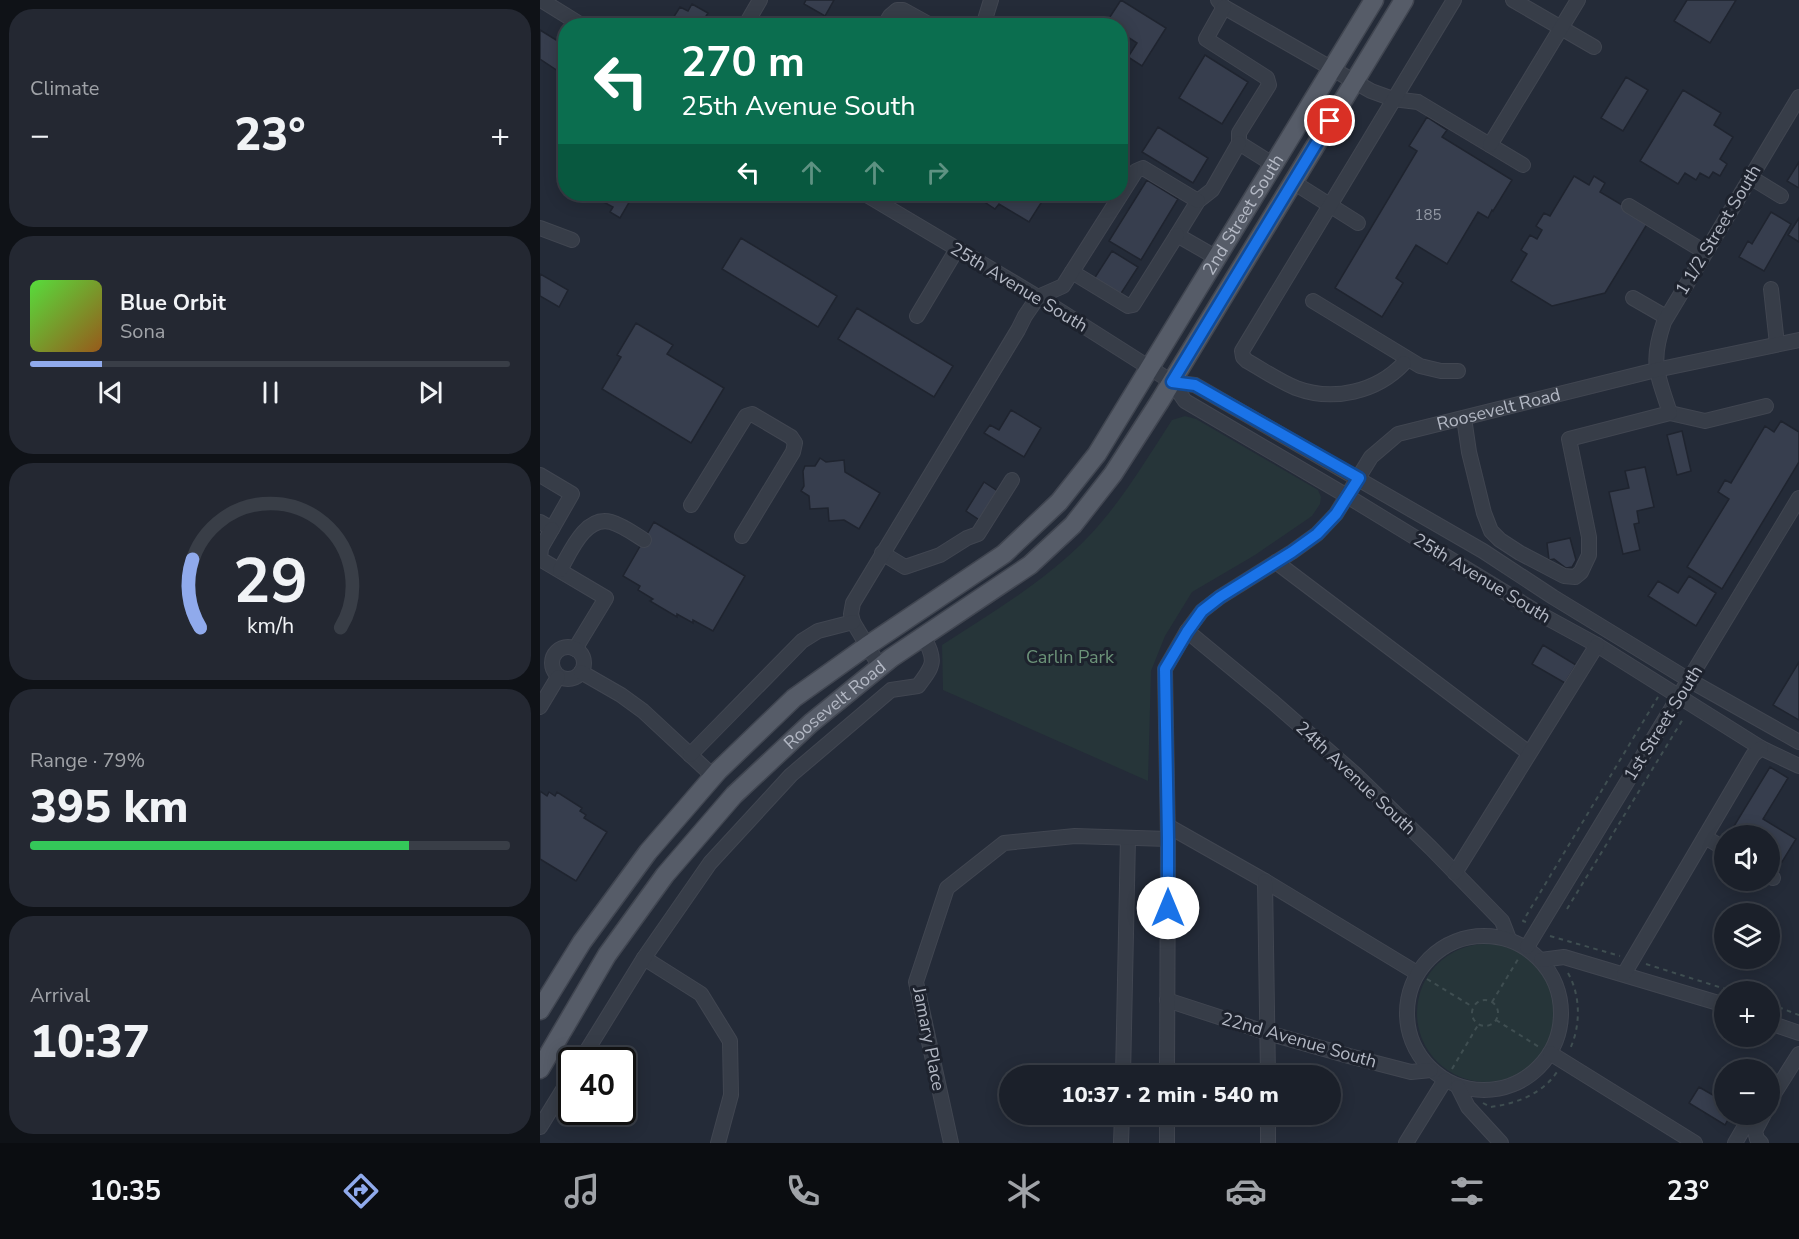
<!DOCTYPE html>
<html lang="en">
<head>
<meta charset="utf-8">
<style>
	:root { --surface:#1b202a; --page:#242832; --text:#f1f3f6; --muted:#a0a3a8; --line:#393e47; --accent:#90aaec }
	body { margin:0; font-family:"Nunito Sans",sans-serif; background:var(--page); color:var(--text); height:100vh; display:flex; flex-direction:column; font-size:22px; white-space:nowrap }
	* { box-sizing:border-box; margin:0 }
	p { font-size:20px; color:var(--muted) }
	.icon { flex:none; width:33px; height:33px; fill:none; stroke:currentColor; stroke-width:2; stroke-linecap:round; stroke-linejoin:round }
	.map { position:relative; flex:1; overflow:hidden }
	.side { display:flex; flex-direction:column; gap:9px; padding:9px; background:#0f1217; width:540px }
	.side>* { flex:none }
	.banner { position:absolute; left:18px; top:18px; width:570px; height:183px; border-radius:24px; box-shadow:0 3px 15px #0003,0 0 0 2px var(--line); background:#0b6e4f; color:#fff; overflow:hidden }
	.tools { position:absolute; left:1174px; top:825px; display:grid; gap:12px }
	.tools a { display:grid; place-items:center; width:66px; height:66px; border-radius:50%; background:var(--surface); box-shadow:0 3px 15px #0003,0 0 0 2px var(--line); font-size:30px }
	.speed { position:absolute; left:18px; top:1047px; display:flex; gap:12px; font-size:30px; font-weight:700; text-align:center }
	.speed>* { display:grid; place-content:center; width:78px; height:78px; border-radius:50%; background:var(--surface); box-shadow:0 3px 15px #0003,0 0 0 2px var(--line); line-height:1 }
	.speed .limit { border:3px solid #111; border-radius:9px; background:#fff; color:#111 }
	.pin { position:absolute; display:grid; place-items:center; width:51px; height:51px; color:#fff; margin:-26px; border:3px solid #fff; border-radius:50%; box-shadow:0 2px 6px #0007 }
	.me { position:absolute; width:66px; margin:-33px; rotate:0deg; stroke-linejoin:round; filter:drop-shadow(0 0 4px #0008) }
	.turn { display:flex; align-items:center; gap:21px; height:126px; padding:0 24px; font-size:27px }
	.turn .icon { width:78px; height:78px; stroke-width:2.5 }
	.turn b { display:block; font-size:42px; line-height:51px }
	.lanes { display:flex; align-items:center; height:57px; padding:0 24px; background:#0003; justify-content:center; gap:30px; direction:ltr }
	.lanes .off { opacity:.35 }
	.big { font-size:45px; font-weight:800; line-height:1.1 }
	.side .tile { flex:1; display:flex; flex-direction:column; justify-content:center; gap:9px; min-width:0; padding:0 21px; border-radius:24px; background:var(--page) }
	.side .dial { align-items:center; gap:0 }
	.dial svg { height:156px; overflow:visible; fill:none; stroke:var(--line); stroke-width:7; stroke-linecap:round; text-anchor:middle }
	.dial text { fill:var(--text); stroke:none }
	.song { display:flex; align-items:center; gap:18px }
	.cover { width:72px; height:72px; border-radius:9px; background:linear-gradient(135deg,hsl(110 70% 55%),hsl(30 70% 35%)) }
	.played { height:6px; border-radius:3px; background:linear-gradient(90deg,var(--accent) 15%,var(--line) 15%) }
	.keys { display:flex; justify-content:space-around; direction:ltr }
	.heat { display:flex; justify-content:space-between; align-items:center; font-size:33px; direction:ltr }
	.charge { height:9px; border-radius:4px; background:linear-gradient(90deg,#34c759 79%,var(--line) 0) }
	.trip { position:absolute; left:459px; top:1065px; width:342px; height:60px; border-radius:30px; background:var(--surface); box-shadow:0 3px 15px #0003,0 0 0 2px var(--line); font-weight:800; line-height:60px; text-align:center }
	.tab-bar { display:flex; height:96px; justify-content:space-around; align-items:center; background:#0b0d11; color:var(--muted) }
	.tab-bar .icon { width:42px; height:42px }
	.tab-bar .selected { color:var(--accent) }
	.tab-bar b { font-size:27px; color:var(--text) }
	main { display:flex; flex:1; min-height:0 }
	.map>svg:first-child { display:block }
</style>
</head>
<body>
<main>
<section class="side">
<div class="tile"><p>Climate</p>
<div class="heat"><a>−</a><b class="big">23°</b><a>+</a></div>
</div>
<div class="tile">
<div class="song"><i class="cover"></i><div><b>Blue Orbit</b><p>Sona</p></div></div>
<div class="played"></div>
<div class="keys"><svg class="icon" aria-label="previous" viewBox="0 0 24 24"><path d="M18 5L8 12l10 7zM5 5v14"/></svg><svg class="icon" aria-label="pause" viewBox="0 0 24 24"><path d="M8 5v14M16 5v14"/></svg><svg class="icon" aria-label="next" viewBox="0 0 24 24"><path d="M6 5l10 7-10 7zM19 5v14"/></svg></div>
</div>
<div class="tile dial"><svg viewBox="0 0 100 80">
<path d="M14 69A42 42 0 1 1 86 69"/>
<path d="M14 69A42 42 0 0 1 10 34" stroke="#90aaec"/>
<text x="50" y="56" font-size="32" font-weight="700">29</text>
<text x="50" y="72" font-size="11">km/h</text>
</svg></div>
<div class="tile"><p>Range · 79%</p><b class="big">395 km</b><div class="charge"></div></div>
<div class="tile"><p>Arrival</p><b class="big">10:37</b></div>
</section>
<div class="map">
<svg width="1259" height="1143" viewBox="0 0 1259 1143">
	<rect width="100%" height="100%" fill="#242b38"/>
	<!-- green -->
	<path fill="#263539" d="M 645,416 L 656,419 L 778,490 L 781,497 L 780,504 L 772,516 L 715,555 L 652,592 L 625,636 L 611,671 L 608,781 L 403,690 L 402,645 C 453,612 507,580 549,536 C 582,501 606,460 632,420 Z
		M877 1013a69 69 0 1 1 138 0a69 69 0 1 1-138 0Z"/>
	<!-- building -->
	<path fill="#373e4e" stroke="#1f242f" stroke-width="1.5" d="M 266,0 L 294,0 L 285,16 L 264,4 Z
		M 581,0 L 626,28 L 602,66 L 588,57 L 597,43 L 580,32 L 580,26 L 569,26 L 566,23 Z
		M 1147,0 L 1196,0 L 1170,43 L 1134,21 Z
		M 152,4 L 168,13 L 160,26 L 128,26 L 140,7 L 148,11 Z
		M 0,30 L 26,46 L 26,60 L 18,71 L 0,59 Z
		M 665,55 L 708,82 L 682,124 L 639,98 Z
		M 1086,77 L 1108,90 L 1083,131 L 1061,118 Z
		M 1143,90 L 1181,113 L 1174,125 L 1193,137 L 1180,159 L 1187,164 L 1180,176 L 1173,172 L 1169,178 L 1160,173 L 1156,180 L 1145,173 L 1138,184 L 1100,161 Z
		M 887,117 L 907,130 L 902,137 L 972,180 L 953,211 L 952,210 L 948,218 L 938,212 L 907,264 L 876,245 L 856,278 L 863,283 L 842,317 L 795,288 L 877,151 L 869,146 Z
		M 618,127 L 668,158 L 653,183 L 602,152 Z
		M 1259,162 L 1259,188 L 1247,181 Z
		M 1034,176 L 1049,185 L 1054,176 L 1065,183 L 1060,192 L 1109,221 L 1065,293 L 1012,306 L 971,281 L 987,254 L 981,250 L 990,235 L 997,239 L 1002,230 L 996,226 L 1004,213 L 1010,216 Z
		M 607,180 L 638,199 L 601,260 L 569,241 Z
		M 58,194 L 94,194 L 80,218 L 70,212 L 73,207 L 56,198 Z
		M 441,194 L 493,194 L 491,197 L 501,203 L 489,222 L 459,204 L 455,209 L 440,199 L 442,194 Z
		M 1231,212 L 1251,224 L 1224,271 L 1199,257 L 1208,241 L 1212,244 Z
		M 1259,218 L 1259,242 L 1248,235 Z
		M 201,238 L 297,296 L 278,327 L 182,269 Z
		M 572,251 L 598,267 L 580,295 L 554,279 Z
		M 0,274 L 28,290 L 19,307 L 0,296 Z
		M 317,308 L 413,366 L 394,397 L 298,339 Z
		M 96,323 L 133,345 L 127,354 L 184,388 L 151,443 L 62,389 L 81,357 L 77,355 Z
		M 471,410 L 501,428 L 484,457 L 444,433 L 450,425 L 459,430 Z
		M 1241,421 L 1259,432 L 1259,462 L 1182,589 L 1147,567 L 1189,499 L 1178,492 L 1185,480 L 1191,483 L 1225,426 L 1234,432 Z
		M 1142,431 L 1151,471 L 1137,475 L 1127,435 Z
		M 280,458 L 286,462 L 304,460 L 305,472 L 340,493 L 319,529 L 304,520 L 289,521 L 288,508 L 270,509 L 269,496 L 261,491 L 264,486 L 263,471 L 265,466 L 275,466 Z
		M 1105,467 L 1114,507 L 1097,511 L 1099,523 L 1094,524 L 1100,550 L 1083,554 L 1069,492 L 1089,488 L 1085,471 Z
		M 444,482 L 459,492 L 441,521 L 426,511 Z
		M 114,522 L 205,576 L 173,631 L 153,620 L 153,623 L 137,614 L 137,617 L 110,601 L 113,599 L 98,590 L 100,586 L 83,576 Z
		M 1030,538 L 1036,560 L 1032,567 L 1026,568 L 1014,559 L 1009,560 L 1007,543 Z
		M 1149,576 L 1176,593 L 1156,626 L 1108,596 L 1118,581 L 1138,593 Z
		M 1003,645 L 1036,665 L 1025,683 L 992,664 Z
		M 1259,662 L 1259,720 L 1233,705 Z
		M 1230,767 L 1248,778 L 1223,819 L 1256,839 L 1242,862 L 1230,855 L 1230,836 L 1198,836 L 1191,831 Z
		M 0,791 L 7,796 L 9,792 L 15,796 L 17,792 L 42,808 L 40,811 L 46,815 L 44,818 L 67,832 L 36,881 L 0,859 Z
		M 1159,1087 L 1185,1102 L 1185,1114 L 1191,1114 L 1185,1125 L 1149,1103 Z"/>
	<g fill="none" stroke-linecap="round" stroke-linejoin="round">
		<!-- minor casing -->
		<g stroke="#414651" stroke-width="16">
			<g id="minor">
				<path d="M 1,0 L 43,26"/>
				<path d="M 678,0 L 684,7 L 831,91 L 853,99 L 878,102 L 983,165"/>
				<path d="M 973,0 L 1054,47"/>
				<path d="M 684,7 L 666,39 L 727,78 L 729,85 L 699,133 L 699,143 L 734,165"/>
				<path d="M 205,26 L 220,0"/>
				<path d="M 344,26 L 350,16 L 357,10 L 363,10 L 392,26"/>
				<path d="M 443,26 L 451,0"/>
				<path d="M 950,145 L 1038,0"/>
				<path d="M 1210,177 L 1241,196"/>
				<path d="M 753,182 L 818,223"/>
				<path d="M 325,194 L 498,297 L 632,382 L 655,385 L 943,551 L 1013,597 L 1149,680 L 1259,742"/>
				<path d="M 1089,206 L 1165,252"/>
				<path d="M 0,228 L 32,240"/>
				<path d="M 677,258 L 637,235 L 658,201 L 672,190 L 699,143"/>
				<path d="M 532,272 L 588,306 L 593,305 L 637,235"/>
				<path d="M 1231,289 L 1237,344"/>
				<path d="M 1093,298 L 1126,317"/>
				<path d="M 773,301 L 880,366 L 901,371 L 918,371"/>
				<path d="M 377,316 L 417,249"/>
				<path d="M 864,363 C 837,392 793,402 756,388 C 739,381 723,370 707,361 L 703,357 L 702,351 L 914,0"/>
				<path d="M 632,382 L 645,401 L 807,496 L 1002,615 L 1057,645 L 1221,748 L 1259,766"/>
				<path d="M 1130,413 L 1165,421 L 1226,406"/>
				<path d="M 924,418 L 929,452 L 944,513 L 951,531 L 960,540 L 980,553 L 1024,576 L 1035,577 L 1041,572 L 1049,555 L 1049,537 L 1029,439 L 1130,413 C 1117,373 1110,363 1124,322 L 1259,97"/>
				<path d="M 0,475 L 32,494 L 12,529 L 0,522"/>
				<path d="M 151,505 L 206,416 L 212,414 L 251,437 L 255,443 L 253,452 L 202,536"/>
				<path d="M 12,529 L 1,548 L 0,559 L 66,598 L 35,649"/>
				<path d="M 342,553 L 365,567 L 400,555 L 427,538 L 438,534 L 472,480"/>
				<path d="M 736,562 L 989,753"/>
				<path d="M 20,570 C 30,553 45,515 71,522 C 82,525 93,533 104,540"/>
				<path d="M 647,631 L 733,702 L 815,774 L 891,848 L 962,921 L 969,939"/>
				<circle cx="28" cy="663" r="16"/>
				<path d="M 340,667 L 313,622 L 311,614 L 313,603 L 478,330 L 485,316 L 498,297 L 523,286 L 596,171 L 603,168 L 658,201"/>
				<path d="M 41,672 L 81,695 L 103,711 L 173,776"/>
				<path d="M 0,707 L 18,677"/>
				<path d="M 150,755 L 262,641 L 278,631 L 313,622"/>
				<path d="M 628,826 L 725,881 L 877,973"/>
				<path d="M 1165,837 L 1185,849"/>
				<path d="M 915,873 L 1057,645"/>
				<path d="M 1230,876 L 1233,878"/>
				<path d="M 725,881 L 728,1076"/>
				<circle cx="944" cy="1013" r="77"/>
				<path d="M 987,947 L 1259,498"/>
				<path d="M 104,958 L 161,994 L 190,1041 L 191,1095 L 178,1143"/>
				<path d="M 1001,960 L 1024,957 L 1185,1005"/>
				<path d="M 1084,974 L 1213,755 L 1221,748"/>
				<path d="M 627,1000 L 728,1033 L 809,1056 L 871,1072 L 891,1070"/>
				<path d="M 1230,1023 L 1259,1033"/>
				<path d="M 1010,1053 L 1155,1143"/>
				<path d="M 41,1060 L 104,958 L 170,863 L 251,775 L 351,690 L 378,686 C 395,664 396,661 383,635"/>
				<path d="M 583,1076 L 588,838"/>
				<path id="s1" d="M 627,1076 L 628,839 L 625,669 L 647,631 L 662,611 L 680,597 L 752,552 L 777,534 L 796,514 L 831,457 L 858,434 L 1116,370 L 1259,340"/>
				<path d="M 918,1087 L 928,1107 L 961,1143"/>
				<path d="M 1230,1100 L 1259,1054"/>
				<path d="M 627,1114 L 627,1143"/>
				<path d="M 0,1127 L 32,1075"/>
				<path d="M 411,1143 L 376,982 L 407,888 L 464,843 L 535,836 L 628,839"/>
				<path d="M 581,1143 L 582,1114"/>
				<path d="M 728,1143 L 728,1114"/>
				<path d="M 866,1143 L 905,1080"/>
				<path d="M 1195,1143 L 1212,1114"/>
				<path d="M 1221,1143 L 1217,1139 L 1215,1131 L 1224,1114"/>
			</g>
		</g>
		<!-- major casing -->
		<g stroke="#414651" stroke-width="21">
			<g id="major">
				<path id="s2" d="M 0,1010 L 42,942 L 108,852 L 178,771 L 254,698 L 327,646 L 464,554 L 519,502 L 557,454 L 834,0"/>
				<path id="s3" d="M 0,1069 L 67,955 L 125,875 L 194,795 L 271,723 L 351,658 L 490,565 L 533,525 L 573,474 L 620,401 L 864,0"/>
			</g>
		</g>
		<!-- path -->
		<path stroke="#3f4e51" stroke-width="2" stroke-dasharray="4.5 4.5" stroke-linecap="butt" d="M 1027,909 L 1143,719
			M 986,922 L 983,921 L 1118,697
			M 1010,936 L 1080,956
			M 1106,964 L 1195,992
			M 1028,973 C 1041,996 1041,1027 1029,1051
			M 887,979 L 933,1007
			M932 1013a13 13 0 1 1 26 0a13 13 0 1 1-26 0Z
			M 952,1002 L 980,956
			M 1230,1004 L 1259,1015
			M 956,1020 L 999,1047
			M 912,1069 L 938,1025
			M 943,1103 L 950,1107 C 976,1104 1002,1094 1017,1072"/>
		<!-- minor -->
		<use href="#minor" stroke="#373d48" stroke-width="14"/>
		<!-- major -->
		<use href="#major" stroke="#565c68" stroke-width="18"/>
	</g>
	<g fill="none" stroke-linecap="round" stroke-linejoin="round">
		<!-- route casing -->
		<g stroke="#114b97" stroke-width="15">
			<path id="route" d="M 628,908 L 628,839 L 625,669 L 647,632 L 662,611 L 680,597 L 752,552 L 777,534 L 796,514 L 819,478 L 655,385 L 632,382 L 790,121"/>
		</g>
		<!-- route -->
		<use href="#route" stroke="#1a73e8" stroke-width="10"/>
	</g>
	<g text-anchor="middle" stroke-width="6" stroke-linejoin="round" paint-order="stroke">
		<!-- number labels -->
		<g font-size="15" fill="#9298a4">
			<text x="888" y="220">185</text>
		</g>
		<!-- street labels -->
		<g font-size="18" fill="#b3b8c4" stroke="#1d222d">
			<text dy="6" stroke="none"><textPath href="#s2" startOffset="1076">2nd Street South</textPath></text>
			<text transform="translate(1178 230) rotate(-59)" y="6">1 1/2 Street South</text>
			<text transform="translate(479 287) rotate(31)" y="6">25th Avenue South</text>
			<text dy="6" stroke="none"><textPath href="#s1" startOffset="848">Roosevelt Road</textPath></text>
			<text transform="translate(942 578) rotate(31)" y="6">25th Avenue South</text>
			<text dy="6" stroke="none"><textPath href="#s3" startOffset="472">Roosevelt Road</textPath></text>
			<text transform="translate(1123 723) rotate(-58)" y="6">1st Street South</text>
			<text transform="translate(816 778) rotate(43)" y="6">24th Avenue South</text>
			<text transform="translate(389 1039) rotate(79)" y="6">Jamary Place</text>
			<text transform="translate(759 1040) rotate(16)" y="6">22nd Avenue South</text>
		</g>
		<!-- park labels -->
		<g font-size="18" fill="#6c9379" stroke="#1d222d">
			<text x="530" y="663">Carlin Park</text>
		</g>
	</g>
</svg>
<div class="tools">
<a><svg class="icon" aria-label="sound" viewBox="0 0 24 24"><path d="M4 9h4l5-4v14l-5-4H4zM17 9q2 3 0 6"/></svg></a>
<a><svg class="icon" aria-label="layers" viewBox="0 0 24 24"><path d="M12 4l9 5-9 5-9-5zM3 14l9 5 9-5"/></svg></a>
<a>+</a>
<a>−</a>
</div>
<div class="speed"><div class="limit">40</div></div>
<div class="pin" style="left:790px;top:121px;background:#d93025"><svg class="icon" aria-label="arrive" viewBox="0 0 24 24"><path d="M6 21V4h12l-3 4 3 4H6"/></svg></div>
<svg class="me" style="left:628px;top:908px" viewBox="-20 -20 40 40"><circle r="19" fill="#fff"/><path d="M0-13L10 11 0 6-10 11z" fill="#1a73e8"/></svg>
<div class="trip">10:37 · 2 min · 540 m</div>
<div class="banner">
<div class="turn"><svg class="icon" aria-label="left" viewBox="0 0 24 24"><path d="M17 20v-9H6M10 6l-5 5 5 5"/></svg><div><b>270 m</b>25th Avenue South</div></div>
<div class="lanes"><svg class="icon" aria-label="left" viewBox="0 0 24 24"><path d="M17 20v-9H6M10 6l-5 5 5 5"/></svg><svg class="icon off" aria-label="ahead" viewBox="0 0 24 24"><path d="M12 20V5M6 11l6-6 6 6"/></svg><svg class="icon off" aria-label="ahead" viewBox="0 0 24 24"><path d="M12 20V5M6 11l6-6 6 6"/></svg><svg class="icon off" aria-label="right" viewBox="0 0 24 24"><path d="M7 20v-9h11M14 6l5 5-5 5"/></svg></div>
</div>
</div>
</main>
<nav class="tab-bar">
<b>10:35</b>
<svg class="icon selected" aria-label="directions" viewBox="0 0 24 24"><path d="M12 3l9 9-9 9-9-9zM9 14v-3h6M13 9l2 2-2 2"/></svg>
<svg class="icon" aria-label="music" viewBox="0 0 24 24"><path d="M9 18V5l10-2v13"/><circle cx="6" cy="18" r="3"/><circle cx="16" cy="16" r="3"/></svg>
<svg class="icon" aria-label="phone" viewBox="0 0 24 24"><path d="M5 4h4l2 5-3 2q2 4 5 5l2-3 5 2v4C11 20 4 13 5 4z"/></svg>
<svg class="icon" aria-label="climate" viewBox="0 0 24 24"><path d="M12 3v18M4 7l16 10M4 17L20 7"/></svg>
<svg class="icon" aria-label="car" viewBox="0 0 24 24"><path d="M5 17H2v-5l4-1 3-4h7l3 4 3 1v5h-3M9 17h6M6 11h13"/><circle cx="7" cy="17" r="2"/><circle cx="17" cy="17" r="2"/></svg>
<svg class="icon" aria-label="filters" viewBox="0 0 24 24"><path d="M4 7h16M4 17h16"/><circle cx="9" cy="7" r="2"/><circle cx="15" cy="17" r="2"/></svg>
<b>23°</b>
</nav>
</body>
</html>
